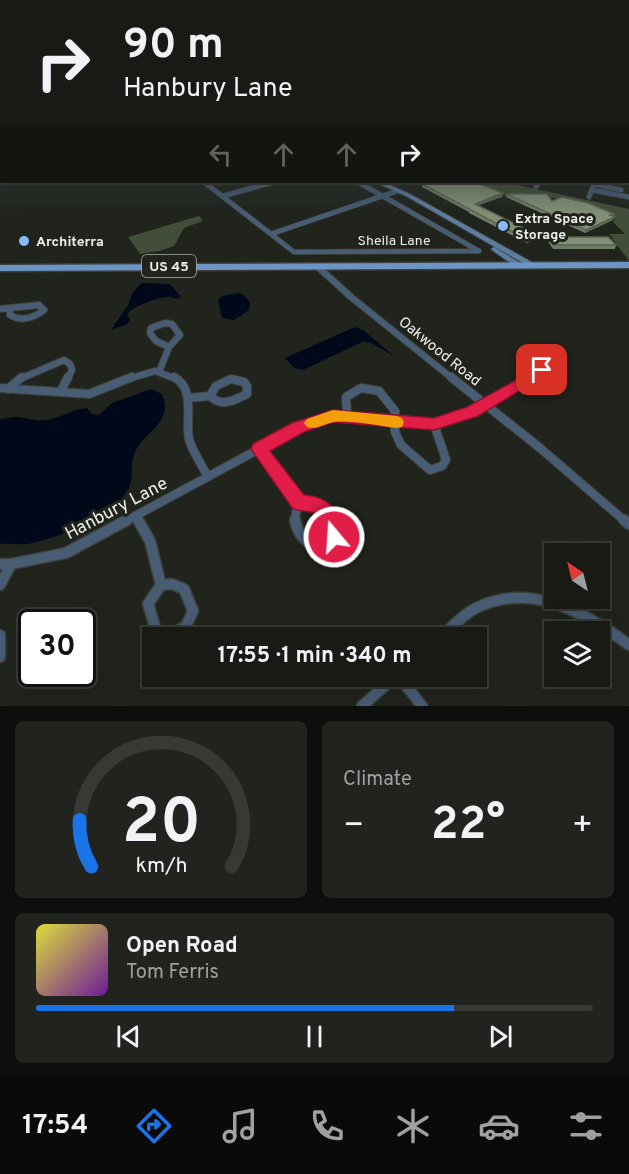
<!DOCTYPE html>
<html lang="en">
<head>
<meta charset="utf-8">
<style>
	:root { --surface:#181b15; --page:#21241e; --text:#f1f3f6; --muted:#9fa1a0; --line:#363934; --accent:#1a73e8 }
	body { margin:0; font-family:Overpass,sans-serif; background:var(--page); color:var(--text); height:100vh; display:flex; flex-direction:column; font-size:22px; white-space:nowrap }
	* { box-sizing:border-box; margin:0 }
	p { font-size:20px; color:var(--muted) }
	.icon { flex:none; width:33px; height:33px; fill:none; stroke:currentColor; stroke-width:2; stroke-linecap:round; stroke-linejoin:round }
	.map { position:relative; height:706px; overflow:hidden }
	.panel { display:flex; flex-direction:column; gap:15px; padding:15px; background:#0d0f0c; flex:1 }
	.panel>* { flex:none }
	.hud { position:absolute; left:0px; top:0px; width:630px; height:183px; box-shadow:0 6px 24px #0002,0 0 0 2px var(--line); background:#181b15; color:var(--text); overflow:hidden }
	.needle { width:39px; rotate:325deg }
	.tools { position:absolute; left:544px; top:543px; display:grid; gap:12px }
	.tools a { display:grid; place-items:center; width:66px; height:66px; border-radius:0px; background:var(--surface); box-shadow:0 6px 24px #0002,0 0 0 2px var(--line); font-size:30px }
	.speed { position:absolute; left:18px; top:609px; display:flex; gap:12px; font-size:30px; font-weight:700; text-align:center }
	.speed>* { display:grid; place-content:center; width:78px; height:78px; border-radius:50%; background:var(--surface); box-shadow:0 6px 24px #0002,0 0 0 2px var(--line); line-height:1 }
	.speed .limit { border:3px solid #111; border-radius:9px; background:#fff; color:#111 }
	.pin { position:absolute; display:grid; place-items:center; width:51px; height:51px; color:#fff; margin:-26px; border-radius:12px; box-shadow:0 3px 9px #0006 }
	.me { position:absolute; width:66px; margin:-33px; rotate:342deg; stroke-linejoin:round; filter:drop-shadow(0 0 4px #0008) }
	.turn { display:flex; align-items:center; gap:21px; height:126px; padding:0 24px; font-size:27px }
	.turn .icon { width:78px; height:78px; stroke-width:2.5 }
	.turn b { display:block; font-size:42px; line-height:51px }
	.lanes { display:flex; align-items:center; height:57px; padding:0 24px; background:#0003; justify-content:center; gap:30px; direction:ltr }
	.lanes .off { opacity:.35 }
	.big { font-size:45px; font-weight:700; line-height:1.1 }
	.panel .widget { flex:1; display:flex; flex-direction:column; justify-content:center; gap:9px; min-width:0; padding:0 21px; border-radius:9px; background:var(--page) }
	.panel .dial { align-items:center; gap:0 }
	.dial svg { height:156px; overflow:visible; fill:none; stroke:var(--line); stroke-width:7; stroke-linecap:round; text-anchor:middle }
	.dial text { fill:var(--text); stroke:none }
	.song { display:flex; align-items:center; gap:18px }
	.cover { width:72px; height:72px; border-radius:9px; background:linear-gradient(135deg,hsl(60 70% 55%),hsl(280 70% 35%)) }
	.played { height:6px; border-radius:3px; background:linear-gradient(90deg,var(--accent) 75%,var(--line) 75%) }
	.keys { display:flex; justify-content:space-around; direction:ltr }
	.heat { display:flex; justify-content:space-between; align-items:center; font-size:33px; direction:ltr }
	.panel .tiles { flex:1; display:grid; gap:15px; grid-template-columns:1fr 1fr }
	.widget:last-child { grid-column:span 2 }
	.trip { position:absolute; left:142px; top:627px; width:345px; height:60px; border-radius:0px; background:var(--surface); box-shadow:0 6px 24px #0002,0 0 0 2px var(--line); font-weight:700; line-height:60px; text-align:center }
	.tab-bar { display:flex; height:96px; justify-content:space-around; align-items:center; background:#0a0b08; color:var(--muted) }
	.tab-bar .icon { width:42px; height:42px }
	.tab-bar .active { color:var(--accent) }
	.tab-bar b { font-size:27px; color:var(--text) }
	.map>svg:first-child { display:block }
</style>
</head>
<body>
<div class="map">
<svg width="629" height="706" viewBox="0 0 629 706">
	<rect width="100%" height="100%" fill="#20241c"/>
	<!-- green -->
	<path fill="#424e39" d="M 475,182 L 503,182 L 629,209 L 629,261 L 609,234 L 625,234 L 613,222 L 616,217 L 583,203 L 548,197 L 506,196 Z
		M 199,216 L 203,221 L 184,228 L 174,246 L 159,251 L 140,254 L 128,237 Z"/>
	<!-- water -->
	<path fill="#000919" d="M 141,283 L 170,284 L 181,297 C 173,301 175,296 167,297 C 156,298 134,306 127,314 L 130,320 L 127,324 L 111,330 L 128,305 L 132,294 Z
		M 239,293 L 245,296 L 250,303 L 249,310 L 234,320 L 222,318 L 218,300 L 222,296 Z
		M 355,327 L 363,330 L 394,356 L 373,344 L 364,341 L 303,370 L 294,368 L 285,358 Z
		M 151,389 L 162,394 C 174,423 146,430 135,452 C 130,462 134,477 129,488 C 116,515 57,539 27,544 C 19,545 9,543 0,544 L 0,419 C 6,419 13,416 19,417 C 29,418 36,422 46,420 C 61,418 72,409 87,408 L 92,414 L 99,415 L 112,403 Z"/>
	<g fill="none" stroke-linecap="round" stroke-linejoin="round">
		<!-- street-far3 casing -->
		<g stroke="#3c4039" stroke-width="6">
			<path id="street-far3" d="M 204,182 L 294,252 L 479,251 L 358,182
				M 536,187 L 539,182
				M 592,190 L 629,197
				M 223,196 L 274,182
				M 589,197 L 594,184 L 621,190
				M 271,234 L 397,191"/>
		</g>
		<!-- street-far2 casing -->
		<g stroke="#3c4039" stroke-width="8">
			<path id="street-far2" d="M 318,267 L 351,297 L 453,379
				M 0,309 L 39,305 L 44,310 C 34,318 21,322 10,315 L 10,309
				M 165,323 L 172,324 L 180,335 L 169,347 L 156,341 L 150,333 L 151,328 Z
				M 159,372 L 169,347
				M 20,379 L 64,360 L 70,364 L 72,370 L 68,379
				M 128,379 L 155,371 L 176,379
				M 526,379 L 542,371 L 555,370"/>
		</g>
		<!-- street-far1 casing -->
		<g stroke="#3c4039" stroke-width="10">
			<path id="street-far1" d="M 174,377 C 196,389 185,419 189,439 C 192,451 202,465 208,477
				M 451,377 L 540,448 L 626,522
				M 231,379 L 244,382 L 247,386 L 247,394 C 234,400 222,408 210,396 L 216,386 Z
				M 0,388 L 89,394 L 132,377
				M 8,389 L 22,377
				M 61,391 L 68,377
				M 188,398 L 210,396
				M 347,416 L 346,397 L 361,388 L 379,391 L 395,411 L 395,432 L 401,445 L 430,470 L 442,466 L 446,460 L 434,424
				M 259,449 L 300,503
				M 136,517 L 140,522
				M 124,522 L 298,428 L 333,416 L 434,424 L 473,412 L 529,377
				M 295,522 L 296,512 L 300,503 C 316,502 326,507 332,522"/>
		</g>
		<!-- street casing -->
		<g stroke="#3c4039" stroke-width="13">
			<path id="street" d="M 138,520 L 150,541 L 161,585
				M 295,520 C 300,542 315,552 334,537 L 332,520
				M 624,520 L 629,524
				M 0,564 L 11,564 L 66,553 L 127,520
				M 172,584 L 184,589 L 193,611 L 186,626 L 168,636 L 156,630 L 148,604 L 161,585 Z
				M 0,585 L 11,564
				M 0,635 L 0,657
				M 440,638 C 451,628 462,615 476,608 C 530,581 585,612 629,645
				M 399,676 L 422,706
				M 362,706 L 396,676"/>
		</g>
		<!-- secondary casing -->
		<g stroke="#3c4039" stroke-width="2">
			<path id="secondary" d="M 377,182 L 383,182 L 410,194 L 537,265 L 533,267 L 530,267 L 406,196 L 377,183 Z
				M 494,247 L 496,248 L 523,265 L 519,267 L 516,267 L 492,250 L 491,249 Z"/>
		</g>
		<!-- primary casing -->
		<g stroke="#3c4039" stroke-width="3">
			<path id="primary" d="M 629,262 L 629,268 L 0,271 L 0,265 Z"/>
		</g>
		<!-- street-far3 -->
		<use href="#street-far3" stroke="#485c74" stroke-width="4.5"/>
		<!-- street-far2 -->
		<use href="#street-far2" stroke="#485c74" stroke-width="6"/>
		<!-- street-far1 -->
		<use href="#street-far1" stroke="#485c74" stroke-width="8"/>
		<!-- street -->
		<use href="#street" stroke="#485c74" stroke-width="10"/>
		<!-- secondary -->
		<use href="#secondary" fill="#5d7ca2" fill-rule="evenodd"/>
		<!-- primary -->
		<use href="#primary" fill="#6c94c6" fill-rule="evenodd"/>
	</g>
	<!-- wall -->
	<path fill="#6e7b65" d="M 422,182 L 474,182 L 503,193 L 502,197 L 478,205 L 538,235 L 537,238 L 527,243 L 469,213 L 469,212 L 422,187 L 422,184 L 425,183 Z
		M 507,194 L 552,201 L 614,214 L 613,216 L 615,217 L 613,220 L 585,233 L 506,197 Z
		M 548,237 L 616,245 L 615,249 L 553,249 L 547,240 Z"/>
	<!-- shaded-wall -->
	<path fill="#5a6452" d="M 503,193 L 502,197 L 474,207 L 475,204 Z
		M 615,217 L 613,220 L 585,233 L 586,230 Z
		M 538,235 L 537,238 L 527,243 L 528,240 Z"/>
	<!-- building -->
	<path fill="#808f75" stroke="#5a6452" stroke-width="1.5" d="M 429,182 L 474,182 L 503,193 L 475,204 L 538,235 L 528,240 L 422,184 Z
		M 507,194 L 547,194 L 552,201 L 562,197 L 588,203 L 614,214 L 610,215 L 615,217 L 586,230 Z
		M 548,237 L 608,237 L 616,245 L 554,245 Z"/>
	<!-- sky -->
	<linearGradient id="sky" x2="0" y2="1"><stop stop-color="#12140f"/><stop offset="0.54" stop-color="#3c454b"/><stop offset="1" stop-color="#3c454b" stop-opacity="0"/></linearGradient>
	<rect width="629" height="215" fill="url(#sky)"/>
	<!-- route -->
	<path fill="#e11d48" stroke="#92132f" stroke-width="1.5" d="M 542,366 L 549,370 L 547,374 L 478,416 L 434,430 L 333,422 L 304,432 L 270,451 L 304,495 C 329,496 352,518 340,543 L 334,546 L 327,543 L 324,537 L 324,524 L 315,513 L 293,509 L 251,449 L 253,444 L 292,423 L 333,410 L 434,418 L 467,407 Z"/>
	<!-- slow -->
	<path fill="#f59e0b" d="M 333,410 L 397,416 L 402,418 L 404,422 L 402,427 L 397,428 C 377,426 354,420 334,422 C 324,424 316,430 307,427 L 304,423 L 307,419 Z"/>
	<!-- markers -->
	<g fill="#86bbfb" stroke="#20241c" stroke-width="2">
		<circle cx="503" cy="226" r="6"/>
		<circle cx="24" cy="241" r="6"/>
	</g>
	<g text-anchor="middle" stroke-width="6" stroke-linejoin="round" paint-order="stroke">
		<!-- far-poi labels -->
		<g font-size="14" font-weight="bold" fill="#ebeee9" stroke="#20241c" text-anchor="start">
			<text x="515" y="223">Extra Space<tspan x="515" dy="16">Storage</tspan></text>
			<text x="36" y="246">Architerra</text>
		</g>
		<!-- far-street labels -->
		<g font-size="14" fill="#ebeee9" stroke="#20241c">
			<text x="394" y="245">Sheila Lane</text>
		</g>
		<!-- shield labels -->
		<rect fill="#20241c" stroke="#aeb1ac" stroke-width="1.5" x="142" y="255" width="54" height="22" rx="4.5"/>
		<g font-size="14" font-weight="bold" fill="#ebeee9">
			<text x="169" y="271">US 45</text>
		</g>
		<!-- street labels -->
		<g font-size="15" fill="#ebeee9" stroke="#20241c">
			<text transform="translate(440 351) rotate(39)" y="5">Oakwood Road</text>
		</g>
		<!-- near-street labels -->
		<g font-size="18" fill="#ebeee9" stroke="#20241c">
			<text transform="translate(116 508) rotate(-28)" y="6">Hanbury Lane</text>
		</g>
	</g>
</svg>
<div class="tools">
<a><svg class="needle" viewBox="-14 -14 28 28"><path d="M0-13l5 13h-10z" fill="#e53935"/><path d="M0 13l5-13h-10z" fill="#9fa1a0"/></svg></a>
<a><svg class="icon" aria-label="layers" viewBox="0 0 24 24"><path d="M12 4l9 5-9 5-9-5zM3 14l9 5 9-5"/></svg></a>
</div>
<div class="speed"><div class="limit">30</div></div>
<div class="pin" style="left:542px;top:370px;background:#d93025"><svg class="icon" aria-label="arrive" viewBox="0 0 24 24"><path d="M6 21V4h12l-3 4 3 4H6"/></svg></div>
<svg class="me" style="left:334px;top:537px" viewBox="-20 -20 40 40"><circle r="17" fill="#e11d48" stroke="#fff" stroke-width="3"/><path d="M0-11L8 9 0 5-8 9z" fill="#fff"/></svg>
<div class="trip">17:55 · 1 min · 340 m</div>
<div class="hud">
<div class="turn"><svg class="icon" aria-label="right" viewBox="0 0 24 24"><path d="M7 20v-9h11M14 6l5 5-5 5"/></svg><div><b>90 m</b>Hanbury Lane</div></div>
<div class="lanes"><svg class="icon off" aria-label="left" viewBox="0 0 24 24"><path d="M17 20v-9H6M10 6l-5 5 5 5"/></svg><svg class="icon off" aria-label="ahead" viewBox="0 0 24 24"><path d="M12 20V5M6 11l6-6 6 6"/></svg><svg class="icon off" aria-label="ahead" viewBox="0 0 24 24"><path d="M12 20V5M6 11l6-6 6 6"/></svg><svg class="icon" aria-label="right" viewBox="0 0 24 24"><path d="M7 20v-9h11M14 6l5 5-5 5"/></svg></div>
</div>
</div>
<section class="panel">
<div class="tiles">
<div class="widget dial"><svg viewBox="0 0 100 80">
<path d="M14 69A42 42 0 1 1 86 69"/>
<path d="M14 69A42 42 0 0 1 8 45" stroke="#1a73e8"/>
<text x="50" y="56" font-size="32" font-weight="700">20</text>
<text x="50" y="72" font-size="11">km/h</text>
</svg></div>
<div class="widget"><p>Climate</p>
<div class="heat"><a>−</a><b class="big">22°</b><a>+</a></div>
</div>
<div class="widget">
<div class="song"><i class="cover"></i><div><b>Open Road</b><p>Tom Ferris</p></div></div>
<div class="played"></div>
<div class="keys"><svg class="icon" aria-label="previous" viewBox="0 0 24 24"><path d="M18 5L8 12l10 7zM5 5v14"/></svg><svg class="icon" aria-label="pause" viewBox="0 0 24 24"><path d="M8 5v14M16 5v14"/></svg><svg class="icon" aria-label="next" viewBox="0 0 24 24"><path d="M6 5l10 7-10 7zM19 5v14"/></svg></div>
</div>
</div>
</section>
<nav class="tab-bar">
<b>17:54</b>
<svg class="icon active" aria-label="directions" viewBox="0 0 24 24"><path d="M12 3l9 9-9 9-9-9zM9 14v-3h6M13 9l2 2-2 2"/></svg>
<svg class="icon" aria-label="music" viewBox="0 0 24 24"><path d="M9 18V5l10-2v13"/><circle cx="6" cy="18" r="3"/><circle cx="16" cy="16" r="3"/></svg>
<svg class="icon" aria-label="phone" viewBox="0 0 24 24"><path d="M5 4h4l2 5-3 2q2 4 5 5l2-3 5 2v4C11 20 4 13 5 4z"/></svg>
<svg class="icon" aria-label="climate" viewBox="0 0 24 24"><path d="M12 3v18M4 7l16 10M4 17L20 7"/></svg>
<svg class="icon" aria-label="car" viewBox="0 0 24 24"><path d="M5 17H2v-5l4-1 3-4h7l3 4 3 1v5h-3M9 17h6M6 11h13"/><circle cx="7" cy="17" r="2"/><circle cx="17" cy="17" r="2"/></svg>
<svg class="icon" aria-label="filters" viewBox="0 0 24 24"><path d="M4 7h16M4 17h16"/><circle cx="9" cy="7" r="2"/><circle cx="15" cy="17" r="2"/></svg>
</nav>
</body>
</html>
